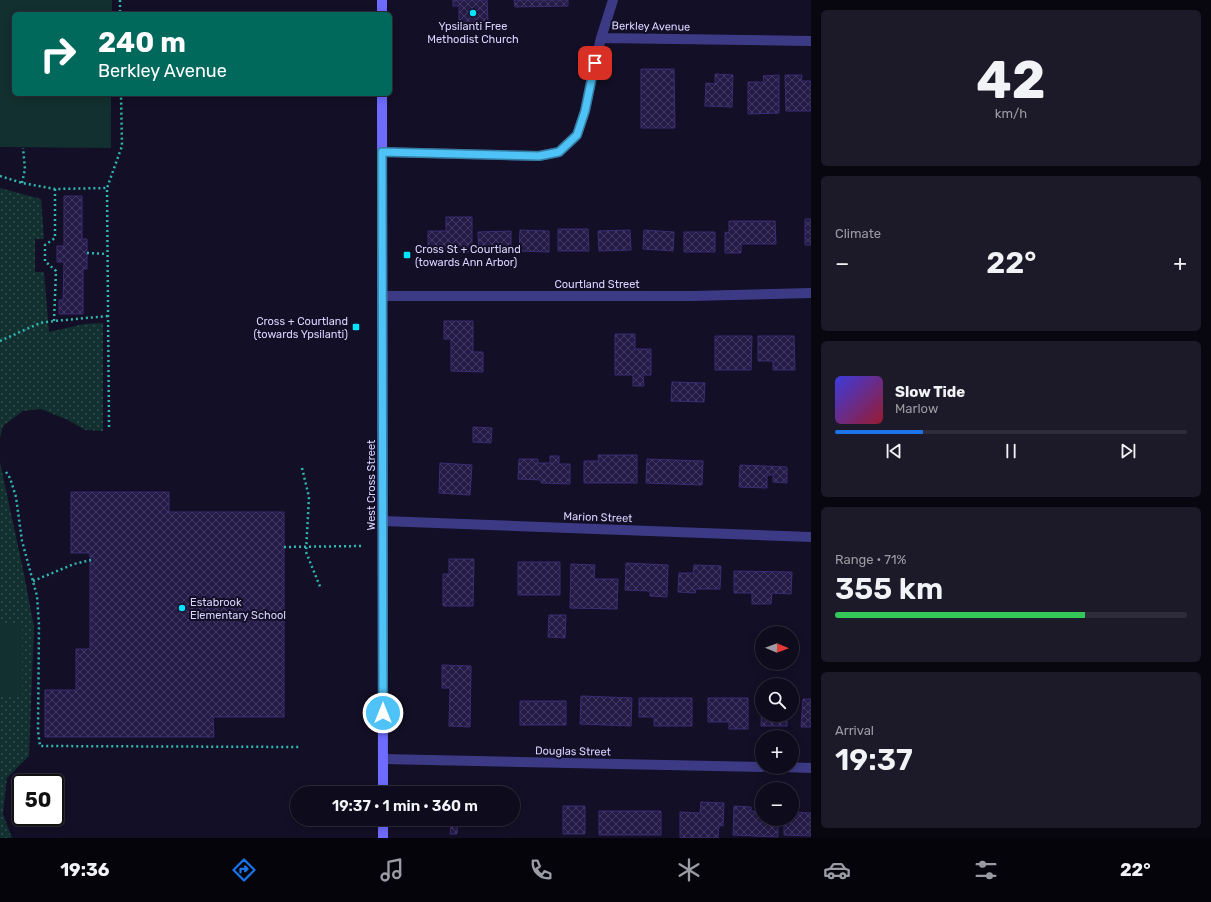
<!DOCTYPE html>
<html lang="en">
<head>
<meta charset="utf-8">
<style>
	:root { --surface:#0e0b1c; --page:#1c1929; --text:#f1f3f6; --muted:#9b9ba3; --line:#2e2b3b; --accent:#1a73e8 }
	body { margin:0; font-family:Rubik,sans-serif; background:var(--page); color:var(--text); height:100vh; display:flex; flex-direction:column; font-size:15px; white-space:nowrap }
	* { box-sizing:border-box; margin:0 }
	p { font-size:13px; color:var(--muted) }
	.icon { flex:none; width:22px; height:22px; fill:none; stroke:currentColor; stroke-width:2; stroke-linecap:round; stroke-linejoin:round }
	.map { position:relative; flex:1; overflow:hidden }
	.details { display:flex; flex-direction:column; gap:10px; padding:10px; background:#08060f; width:400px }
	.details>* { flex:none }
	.banner { position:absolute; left:12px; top:12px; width:380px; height:84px; border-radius:6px; box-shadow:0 2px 10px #0003,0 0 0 1px var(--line); background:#00695c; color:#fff; overflow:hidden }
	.needle { width:26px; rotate:91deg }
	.fabs { position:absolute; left:755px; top:626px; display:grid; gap:8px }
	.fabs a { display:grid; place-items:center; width:44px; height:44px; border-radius:50%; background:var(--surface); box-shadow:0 2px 10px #0003,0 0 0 1px var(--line); font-size:20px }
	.speed { position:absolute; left:12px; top:774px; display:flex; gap:8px; font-size:20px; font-weight:700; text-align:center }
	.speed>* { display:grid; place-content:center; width:52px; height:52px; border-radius:50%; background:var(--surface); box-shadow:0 2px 10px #0003,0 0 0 1px var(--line); line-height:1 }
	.speed .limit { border:2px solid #111; border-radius:6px; background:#fff; color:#111 }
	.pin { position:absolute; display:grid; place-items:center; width:34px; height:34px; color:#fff; margin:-17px; border-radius:8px; box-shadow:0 2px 6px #0006 }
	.me { position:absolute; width:44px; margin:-22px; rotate:0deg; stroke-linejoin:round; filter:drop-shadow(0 0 3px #0008) }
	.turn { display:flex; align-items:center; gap:14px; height:84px; padding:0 20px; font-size:18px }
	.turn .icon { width:52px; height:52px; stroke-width:2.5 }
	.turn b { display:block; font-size:28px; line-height:34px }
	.big { font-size:30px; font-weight:600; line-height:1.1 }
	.details .widget { flex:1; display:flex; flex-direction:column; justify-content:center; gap:6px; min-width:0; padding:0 14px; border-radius:6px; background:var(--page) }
	.details .dial { align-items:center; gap:0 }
	.dial b { font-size:52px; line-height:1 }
	.song { display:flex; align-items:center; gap:12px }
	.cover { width:48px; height:48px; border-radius:6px; background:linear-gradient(135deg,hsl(240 70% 55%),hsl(350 70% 35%)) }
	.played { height:4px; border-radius:2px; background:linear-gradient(90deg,var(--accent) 25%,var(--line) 25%) }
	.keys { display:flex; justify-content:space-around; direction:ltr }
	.heat { display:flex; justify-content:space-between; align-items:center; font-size:22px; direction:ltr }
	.charge { height:6px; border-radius:3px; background:linear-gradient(90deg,#34c759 71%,var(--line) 0) }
	.trip { position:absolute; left:290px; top:786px; width:230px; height:40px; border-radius:20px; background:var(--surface); box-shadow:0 2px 10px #0003,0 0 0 1px var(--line); font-weight:600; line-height:40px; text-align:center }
	.dock { display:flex; height:64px; justify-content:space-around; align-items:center; background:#06040b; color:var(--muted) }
	.dock .icon { width:28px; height:28px }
	.dock .on { color:var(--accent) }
	.dock b { font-size:18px; color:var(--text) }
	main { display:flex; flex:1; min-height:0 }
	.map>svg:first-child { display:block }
</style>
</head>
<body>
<main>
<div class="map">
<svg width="811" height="838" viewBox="0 0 811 838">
	<defs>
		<pattern id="grass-dots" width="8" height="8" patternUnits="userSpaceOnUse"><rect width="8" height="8" fill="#12302f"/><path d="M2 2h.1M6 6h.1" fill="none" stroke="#344d4e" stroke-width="1.8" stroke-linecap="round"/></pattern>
		<pattern id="building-cross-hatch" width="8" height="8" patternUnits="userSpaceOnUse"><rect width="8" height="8" fill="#241b47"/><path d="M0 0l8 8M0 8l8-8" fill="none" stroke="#433b63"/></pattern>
	</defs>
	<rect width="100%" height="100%" fill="#130f26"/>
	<!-- grass -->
	<path fill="url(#grass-dots)" d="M 0,188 L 41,199 L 44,239 L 35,239 L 35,272 L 44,272 L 49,332 L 84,324 L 103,323 L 103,431 L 85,430 L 68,420 L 41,409 L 23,411 L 3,426 L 0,438 Z
		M 0,462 L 24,574 L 34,627 L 29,756 L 7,778 L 3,814 L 12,838 L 0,838 Z"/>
	<!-- pitch -->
	<path fill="#12302f" d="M 0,0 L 112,0 L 112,14 L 14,14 L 14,94 L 111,94 L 111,148 L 0,147 Z
		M 0,625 L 22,625 L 22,696 L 0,695 Z"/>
	<!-- building -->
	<path fill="url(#building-cross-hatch)" stroke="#3b2d73" d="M 453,0 L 487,0 L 488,20 L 482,23 L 459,23 L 459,6 L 453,6 Z
		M 514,0 L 568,0 L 568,6 L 515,7 Z
		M 641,69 L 674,69 L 675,128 L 641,128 Z
		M 715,74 L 733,75 L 732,107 L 705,106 L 706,83 L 715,84 Z
		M 779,75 L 779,113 L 748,114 L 748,82 L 764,82 L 763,76 Z
		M 785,75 L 802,75 L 801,81 L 811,81 L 811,111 L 786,111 Z
		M 64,196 L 82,196 L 82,239 L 87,239 L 87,269 L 83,269 L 83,314 L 59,314 L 59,300 L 63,300 L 64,262 L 57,262 L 57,246 L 64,246 Z
		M 446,217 L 472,217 L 472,252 L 446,252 L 446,248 L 428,248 L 428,231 L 446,231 Z
		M 805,219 L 811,219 L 811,245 L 805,245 Z
		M 729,221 L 775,221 L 776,244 L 741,244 L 741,253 L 725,253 L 725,232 L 729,233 Z
		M 558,229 L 588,229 L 589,251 L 558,251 Z
		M 520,230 L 549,231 L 549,252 L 519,251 Z
		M 630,230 L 631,250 L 599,251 L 598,231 Z
		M 644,230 L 674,232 L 673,251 L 643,249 Z
		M 511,231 L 511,252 L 479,253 L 478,232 Z
		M 684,232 L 715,232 L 715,252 L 684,252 Z
		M 444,321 L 473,321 L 473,352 L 483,352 L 483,372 L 451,371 L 451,339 L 444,339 Z
		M 615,334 L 635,334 L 635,349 L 651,349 L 651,375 L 643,375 L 644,386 L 633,386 L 633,375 L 615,375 Z
		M 715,336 L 752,336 L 751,370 L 715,370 Z
		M 758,336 L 794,336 L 795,370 L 773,370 L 773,361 L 758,361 Z
		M 672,382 L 705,383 L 704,402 L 671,401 Z
		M 473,427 L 492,428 L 491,443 L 473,442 Z
		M 598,455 L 637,455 L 637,483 L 584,483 L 584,461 L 599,461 Z
		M 550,456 L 559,456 L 559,464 L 570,464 L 570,484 L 541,483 L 541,480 L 518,479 L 519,459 L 538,459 L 538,463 L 550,463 Z
		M 647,459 L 703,461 L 702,485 L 646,483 Z
		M 440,463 L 472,465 L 470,495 L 439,493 Z
		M 740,465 L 787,467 L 787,483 L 773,482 L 773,475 L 767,475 L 767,488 L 739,487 Z
		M 71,492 L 169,492 L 169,512 L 284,512 L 284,717 L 213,717 L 214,737 L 45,737 L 45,690 L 76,690 L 76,649 L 90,649 L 90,553 L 71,553 Z
		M 449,559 L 474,559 L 473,606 L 443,606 L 443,574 L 449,574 Z
		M 518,562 L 560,562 L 560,595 L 518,595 Z
		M 626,563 L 668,565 L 667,597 L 650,596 L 650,591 L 625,590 Z
		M 571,564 L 595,565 L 594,579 L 618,579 L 617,609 L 570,608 Z
		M 694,565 L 721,566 L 720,589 L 696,589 L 695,593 L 678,592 L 679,573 L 693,573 Z
		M 734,571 L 792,572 L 791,594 L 772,593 L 771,604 L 752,604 L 752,593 L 734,593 Z
		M 549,615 L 566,615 L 565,638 L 548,637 Z
		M 442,665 L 471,666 L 470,727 L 449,726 L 450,688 L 442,688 Z
		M 581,696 L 632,698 L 631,726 L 580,724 Z
		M 639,698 L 692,698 L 692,726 L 654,726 L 654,717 L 639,717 Z
		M 708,698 L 748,698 L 748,729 L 729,729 L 729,722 L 708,722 Z
		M 803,699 L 811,699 L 811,727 L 801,727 Z
		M 520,701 L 566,701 L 566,725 L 520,725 Z
		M 762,702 L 762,715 L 787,715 L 787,726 L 761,726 Z
		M 701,802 L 724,803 L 723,826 L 719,825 L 718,838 L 680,838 L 680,812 L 700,813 Z
		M 563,806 L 585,806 L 585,834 L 563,834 Z
		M 734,806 L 751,807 L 751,811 L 762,812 L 762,819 L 778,819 L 778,837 L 733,835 Z
		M 599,811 L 661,811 L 661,835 L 599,835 Z
		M 792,812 L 811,813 L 811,836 L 784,835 L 784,819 L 792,819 Z
		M 443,819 L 458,819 L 457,834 L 450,834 L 451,826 L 443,825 Z"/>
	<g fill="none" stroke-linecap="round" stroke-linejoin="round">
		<!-- path -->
		<path stroke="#2fb8b0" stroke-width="2.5" stroke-dasharray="2 3" stroke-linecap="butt" d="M 120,0 L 120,14
			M 0,176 L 22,183 L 55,189 L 107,188
			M 22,183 L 25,169 L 23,148
			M 87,253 L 107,254
			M 54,321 L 56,271 L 45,261 L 45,245 L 55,238 L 55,189
			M 0,341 L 40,323 L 54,321 L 108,316
			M 109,427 L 107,188 L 122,146 L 121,94
			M 302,468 L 309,497 L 306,552 L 321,589
			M 6,472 L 10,478 L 16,497 L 22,541 L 37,596 L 39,625 L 38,731 L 40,746 L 300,747
			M 284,547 L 361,546
			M 33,581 L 74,564 L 91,560"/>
		<!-- street -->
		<path stroke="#3d3a85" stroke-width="10" d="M 601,38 L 811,41
			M 382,152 L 539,156 L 559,152 L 577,135 L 585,111 L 592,76 L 601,38 L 613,0
			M 383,296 L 692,296 L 811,293
			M 383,521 L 811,537
			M 383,759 L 762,767
			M 783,767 L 811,768"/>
		<!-- secondary -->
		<path stroke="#6f6bff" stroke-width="10" d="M 382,14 L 382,0
			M 382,94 L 383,793
			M 383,838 L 383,819"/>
	</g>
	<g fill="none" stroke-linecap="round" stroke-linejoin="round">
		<!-- route casing -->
		<g stroke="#337fa1" stroke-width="10">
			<path id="route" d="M 383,713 L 382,152 L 539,156 L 559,152 L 577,135 L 585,111 L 595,63"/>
		</g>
		<!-- route -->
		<use href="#route" stroke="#4fc3f7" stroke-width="7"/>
	</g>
	<!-- markers -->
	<g fill="#00e5ff" stroke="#130f26" stroke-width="1.5">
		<circle cx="473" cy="13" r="4"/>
		<rect x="403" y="251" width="8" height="8" rx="2"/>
		<rect x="352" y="323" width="8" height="8" rx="2"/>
		<circle cx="182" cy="608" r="4"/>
	</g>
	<g text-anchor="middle" stroke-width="4" stroke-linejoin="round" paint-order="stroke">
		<!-- poi labels -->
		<g font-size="11" fill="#d9d4ff" stroke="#130f26" text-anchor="start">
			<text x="473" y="30" text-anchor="middle">Ypsilanti Free<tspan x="473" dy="13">Methodist Church</tspan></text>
			<text x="415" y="253">Cross St + Courtland<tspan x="415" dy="13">(towards Ann Arbor)</tspan></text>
			<text x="348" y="325" text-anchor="end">Cross + Courtland<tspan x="348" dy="13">(towards Ypsilanti)</tspan></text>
			<text x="190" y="606">Estabrook<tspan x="190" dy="13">Elementary School</tspan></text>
		</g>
		<!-- street labels -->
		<g font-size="11" fill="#d9d4ff" stroke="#130f26">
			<text transform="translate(651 26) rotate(1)" y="4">Berkley Avenue</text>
			<text x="597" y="288">Courtland Street</text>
			<text transform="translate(371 485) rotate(-90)" y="4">West Cross Street</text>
			<text transform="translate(598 517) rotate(2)" y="4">Marion Street</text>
			<text transform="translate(573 751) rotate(1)" y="4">Douglas Street</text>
		</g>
	</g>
</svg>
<div class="fabs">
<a><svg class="needle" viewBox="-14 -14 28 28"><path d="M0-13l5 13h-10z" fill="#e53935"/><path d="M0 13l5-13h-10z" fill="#9b9ba3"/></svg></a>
<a><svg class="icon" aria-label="search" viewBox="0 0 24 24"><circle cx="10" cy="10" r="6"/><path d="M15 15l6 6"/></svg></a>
<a>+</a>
<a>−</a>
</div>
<div class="speed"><div class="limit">50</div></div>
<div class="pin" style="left:595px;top:63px;background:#d93025"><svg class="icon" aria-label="arrive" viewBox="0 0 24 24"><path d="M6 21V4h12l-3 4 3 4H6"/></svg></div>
<svg class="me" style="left:383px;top:713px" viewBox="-20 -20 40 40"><circle r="17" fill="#4fc3f7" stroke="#fff" stroke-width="3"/><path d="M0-11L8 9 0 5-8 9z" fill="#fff"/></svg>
<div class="trip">19:37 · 1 min · 360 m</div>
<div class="banner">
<div class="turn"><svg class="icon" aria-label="right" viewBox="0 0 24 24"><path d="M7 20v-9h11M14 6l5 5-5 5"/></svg><div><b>240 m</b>Berkley Avenue</div></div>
</div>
</div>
<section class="details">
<div class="widget dial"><b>42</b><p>km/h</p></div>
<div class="widget"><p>Climate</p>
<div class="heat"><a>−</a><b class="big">22°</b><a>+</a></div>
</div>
<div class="widget">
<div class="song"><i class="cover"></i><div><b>Slow Tide</b><p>Marlow</p></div></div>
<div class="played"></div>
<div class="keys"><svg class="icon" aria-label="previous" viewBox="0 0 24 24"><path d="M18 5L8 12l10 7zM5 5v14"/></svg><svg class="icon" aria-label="pause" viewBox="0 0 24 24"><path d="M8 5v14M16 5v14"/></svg><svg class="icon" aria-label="next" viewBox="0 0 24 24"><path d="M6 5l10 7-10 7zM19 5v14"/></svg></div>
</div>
<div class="widget"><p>Range · 71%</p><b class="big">355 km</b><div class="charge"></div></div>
<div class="widget"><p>Arrival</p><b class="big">19:37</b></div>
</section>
</main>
<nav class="dock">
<b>19:36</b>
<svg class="icon on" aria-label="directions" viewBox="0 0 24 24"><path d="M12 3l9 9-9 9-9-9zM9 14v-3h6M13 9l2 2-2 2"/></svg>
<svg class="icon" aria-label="music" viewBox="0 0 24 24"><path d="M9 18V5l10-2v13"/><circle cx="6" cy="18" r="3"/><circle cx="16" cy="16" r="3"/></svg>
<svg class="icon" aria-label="phone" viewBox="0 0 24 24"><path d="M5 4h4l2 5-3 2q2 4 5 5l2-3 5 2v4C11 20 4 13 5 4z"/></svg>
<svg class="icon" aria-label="climate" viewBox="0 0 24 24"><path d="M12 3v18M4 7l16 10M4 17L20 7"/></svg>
<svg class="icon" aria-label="car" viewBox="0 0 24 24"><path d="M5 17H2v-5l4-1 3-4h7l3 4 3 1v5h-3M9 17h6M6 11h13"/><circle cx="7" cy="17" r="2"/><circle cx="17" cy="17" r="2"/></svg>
<svg class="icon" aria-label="filters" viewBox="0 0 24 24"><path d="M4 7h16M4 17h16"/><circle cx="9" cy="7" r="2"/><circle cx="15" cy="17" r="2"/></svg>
<b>22°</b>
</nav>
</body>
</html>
